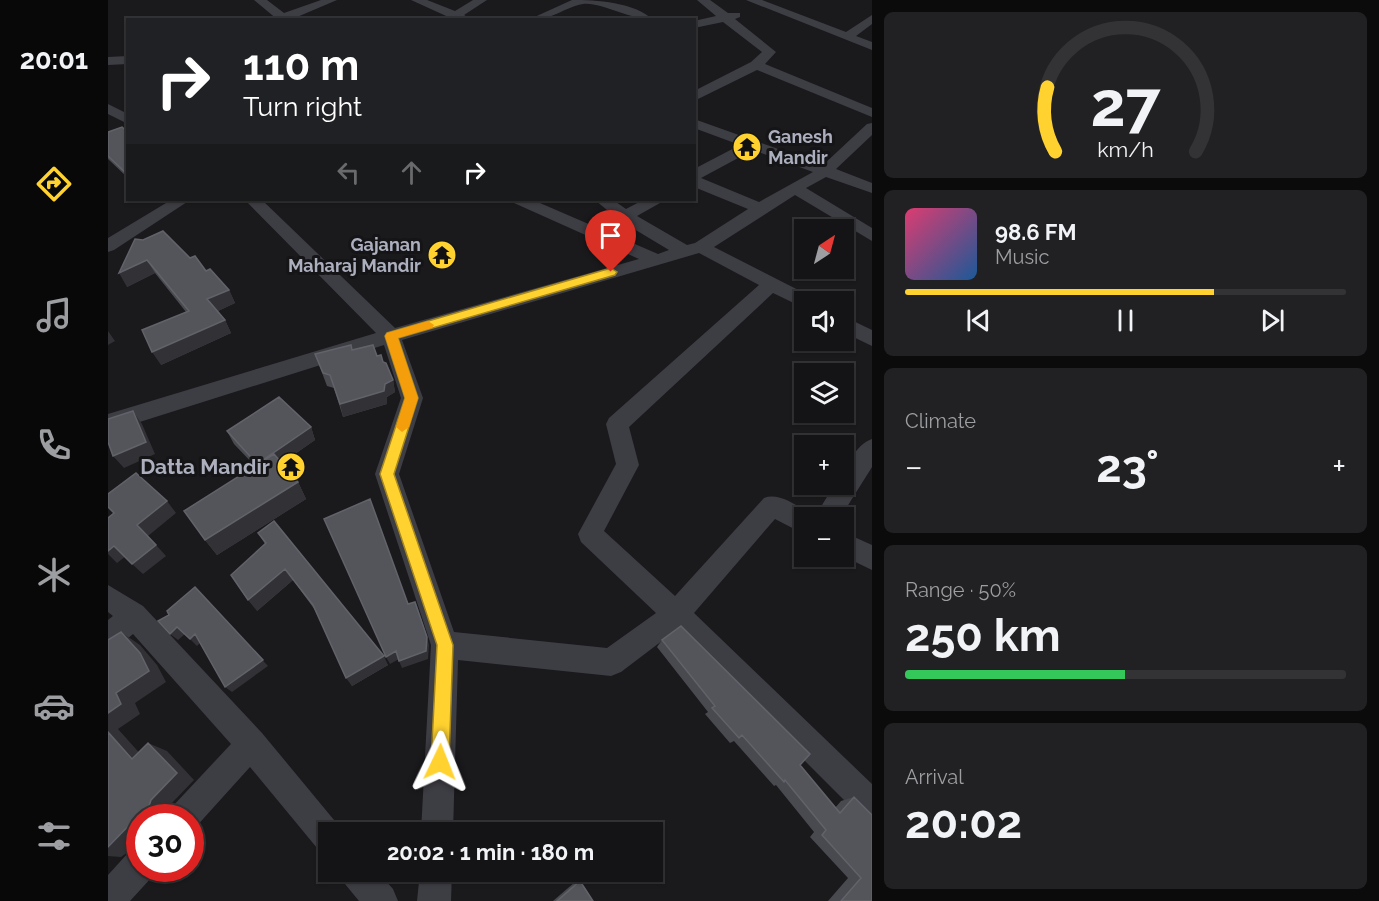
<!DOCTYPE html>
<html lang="en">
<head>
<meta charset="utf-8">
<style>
	:root { --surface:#141416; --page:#212123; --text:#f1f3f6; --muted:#9d9ea1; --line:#333335; --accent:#ffd230 }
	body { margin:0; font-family:Raleway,sans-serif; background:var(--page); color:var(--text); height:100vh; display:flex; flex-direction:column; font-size:22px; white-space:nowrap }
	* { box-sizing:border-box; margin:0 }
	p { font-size:20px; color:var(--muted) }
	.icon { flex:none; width:33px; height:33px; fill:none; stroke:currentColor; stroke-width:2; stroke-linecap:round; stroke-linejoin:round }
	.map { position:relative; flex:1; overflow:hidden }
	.drawer { display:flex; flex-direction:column; gap:12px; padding:12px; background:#0b0b0c; width:507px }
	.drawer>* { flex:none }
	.hud { position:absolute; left:18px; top:18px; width:570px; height:183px; border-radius:0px; box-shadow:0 2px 4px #0004,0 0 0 2px var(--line); background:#202124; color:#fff; overflow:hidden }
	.needle { width:39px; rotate:36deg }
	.buttons { position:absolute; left:686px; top:219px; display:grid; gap:12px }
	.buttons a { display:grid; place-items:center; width:60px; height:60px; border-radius:0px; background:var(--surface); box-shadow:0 2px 4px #0004,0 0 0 2px var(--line); font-size:30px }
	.speed { position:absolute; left:18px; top:804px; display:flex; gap:12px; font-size:30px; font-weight:700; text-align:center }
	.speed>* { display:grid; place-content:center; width:78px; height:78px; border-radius:50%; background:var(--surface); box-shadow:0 2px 4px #0004,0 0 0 2px var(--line); line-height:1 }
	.speed .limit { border:9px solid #d22; background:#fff; color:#111 }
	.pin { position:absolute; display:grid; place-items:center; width:51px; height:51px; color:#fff; margin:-62px -26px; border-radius:50% 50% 50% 0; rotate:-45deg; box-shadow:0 0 6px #0007 }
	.pin .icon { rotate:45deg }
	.me { position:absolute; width:66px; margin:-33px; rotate:2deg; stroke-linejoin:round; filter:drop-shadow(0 0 4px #0008) }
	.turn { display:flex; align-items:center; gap:21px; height:126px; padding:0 18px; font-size:27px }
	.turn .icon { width:78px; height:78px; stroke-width:2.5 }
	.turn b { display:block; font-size:42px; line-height:51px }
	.lanes { display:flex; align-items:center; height:57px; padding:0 18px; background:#0003; justify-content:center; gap:30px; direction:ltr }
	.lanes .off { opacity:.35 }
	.big { font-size:45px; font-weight:700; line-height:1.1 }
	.drawer .widget { flex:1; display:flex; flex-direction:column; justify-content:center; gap:9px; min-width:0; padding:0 21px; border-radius:9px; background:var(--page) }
	.drawer .dial { align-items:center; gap:0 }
	.dial svg { height:156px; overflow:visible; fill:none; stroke:var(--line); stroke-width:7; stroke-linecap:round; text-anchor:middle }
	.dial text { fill:var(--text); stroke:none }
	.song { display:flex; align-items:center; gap:18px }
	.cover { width:72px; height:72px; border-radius:9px; background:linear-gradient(135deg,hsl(340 70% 55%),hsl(210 70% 35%)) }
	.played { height:6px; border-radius:3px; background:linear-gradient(90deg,var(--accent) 70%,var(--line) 70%) }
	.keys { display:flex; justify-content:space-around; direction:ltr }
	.heat { display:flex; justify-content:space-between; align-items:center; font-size:33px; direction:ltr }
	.charge { height:9px; border-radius:4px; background:linear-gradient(90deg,#34c759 50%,var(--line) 0) }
	.trip { position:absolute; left:210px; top:822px; width:345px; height:60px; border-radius:0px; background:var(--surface); box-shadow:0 2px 4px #0004,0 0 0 2px var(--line); font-weight:700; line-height:60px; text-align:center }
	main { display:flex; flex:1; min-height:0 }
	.menu { display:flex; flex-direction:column; width:108px; justify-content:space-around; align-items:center; background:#080809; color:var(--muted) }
	.menu .icon { width:42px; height:42px }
	.menu .selected { color:var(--accent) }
	.menu b { font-size:27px; color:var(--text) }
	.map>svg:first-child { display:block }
</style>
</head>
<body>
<main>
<nav class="menu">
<b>20:01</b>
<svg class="icon selected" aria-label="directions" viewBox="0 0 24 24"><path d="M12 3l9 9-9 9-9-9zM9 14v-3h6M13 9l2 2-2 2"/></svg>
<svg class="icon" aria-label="music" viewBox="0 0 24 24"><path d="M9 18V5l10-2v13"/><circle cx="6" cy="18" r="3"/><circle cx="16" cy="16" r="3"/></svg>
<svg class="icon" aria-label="phone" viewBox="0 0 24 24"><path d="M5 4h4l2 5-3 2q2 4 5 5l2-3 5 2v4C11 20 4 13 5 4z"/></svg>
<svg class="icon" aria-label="climate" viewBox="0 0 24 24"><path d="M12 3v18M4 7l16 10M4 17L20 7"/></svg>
<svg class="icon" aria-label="car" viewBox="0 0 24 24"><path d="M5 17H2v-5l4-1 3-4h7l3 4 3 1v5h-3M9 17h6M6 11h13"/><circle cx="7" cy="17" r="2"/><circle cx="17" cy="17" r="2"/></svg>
<svg class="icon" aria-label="filters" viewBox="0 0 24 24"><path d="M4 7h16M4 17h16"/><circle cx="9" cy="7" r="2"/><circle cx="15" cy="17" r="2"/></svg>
</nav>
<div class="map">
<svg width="764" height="901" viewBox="0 0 764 901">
	<rect width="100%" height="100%" fill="#1a1a1d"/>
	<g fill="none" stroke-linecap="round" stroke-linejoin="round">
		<!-- minor -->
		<path fill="#3d3d44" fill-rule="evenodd" d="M 146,0 L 159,0 L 176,13 L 213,0 L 229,0 L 182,20 L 170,20 Z
			M 303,0 L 319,0 L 347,11 L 365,0 L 379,0 L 356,15 L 365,20 L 347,20 Z
			M 464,0 C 488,0 527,2 545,20 C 525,20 490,1 475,4 C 454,8 446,20 420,20 Z
			M 589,0 L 602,0 L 620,13 L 632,13 L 632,17 L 627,19 L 668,52 L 657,64 L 764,108 L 764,117 L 649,70 L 586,101 L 586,91 L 643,62 L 654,52 L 615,22 L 586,28 L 586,21 L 608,16 Z
			M 638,0 L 654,0 L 738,32 L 764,15 L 764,24 L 748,36 L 764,42 L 764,50 Z
			M 20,56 L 20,64 L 0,65 L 0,57 Z
			M 0,104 L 20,114 L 20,124 L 0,114 Z
			M 586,119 L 715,165 L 759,124 L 764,123 L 764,135 L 728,169 L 764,183 L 764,193 L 718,177 L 698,188 L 764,228 L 764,241 L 687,195 L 606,247 L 704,297 L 706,302 L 696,302 L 696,308 L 665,293 L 521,427 L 531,465 L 496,531 L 567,596 L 656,498 C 672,492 690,507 705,515 L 706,518 L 696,518 L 696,534 L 667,519 L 586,613 L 764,784 L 764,822 L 753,817 L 567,631 L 513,672 L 503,676 L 350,660 L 345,832 L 313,832 L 323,645 L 267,474 L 293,398 L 276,345 L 0,432 L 0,414 L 268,333 L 137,200 L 154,200 L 287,328 L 531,259 L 406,203 L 404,200 L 425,200 L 550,254 L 561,250 L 511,220 L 487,200 L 505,200 L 518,209 L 535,200 L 554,200 L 552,203 L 529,216 L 579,245 L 587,243 L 640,209 L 586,187 L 586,169 L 632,145 L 586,128 ZM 645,150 L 705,172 L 651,202 L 593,178 ZM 591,253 L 651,285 L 501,418 L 498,424 L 508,464 L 470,534 L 473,542 L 548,613 L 499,648 L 346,632 L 291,474 L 315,398 L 294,340 Z
			M 63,200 L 82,200 L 6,250 L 0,252 L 0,238 Z
			M 735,316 L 764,330 L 764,346 L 735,332 Z
			M 764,439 L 764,467 L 732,518 L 706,518 L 727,484 L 735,484 C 735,469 748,444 764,439 Z
			M 735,532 L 764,545 L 764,570 L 735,556 Z
			M 0,585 L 35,606 L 154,733 L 231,826 L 234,832 L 220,832 L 220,853 L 209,848 L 142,767 L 86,829 L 82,831 L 82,818 L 59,818 L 64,807 L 123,744 L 25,634 L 10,647 L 0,651 L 0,620 L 5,616 L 0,612 Z
			M 32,849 L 32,868 L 47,868 L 44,877 L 22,901 L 0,901 L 0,875 L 20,853 Z
			M 233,872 L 270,872 L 285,889 L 290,901 L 251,901 L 237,884 Z
			M 312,872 L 344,872 L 343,901 L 309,901 Z"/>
	</g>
	<!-- wall -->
	<path fill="#494a4f" d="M 0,132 L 20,132 L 20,178 L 0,159 Z
		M 27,239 L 82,258 L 121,290 L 127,303 L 110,311 L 117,320 L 123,333 L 53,365 L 78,312 L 47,273 L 19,287 Z
		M 244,350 L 269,356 L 275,362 L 285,380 L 287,392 L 279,397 L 279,404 L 235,417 L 226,388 L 219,386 L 207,354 Z
		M 203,427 L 207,440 L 174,463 L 190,482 L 198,499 L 109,555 L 97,540 L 147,466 L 126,444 L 119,431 Z
		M 150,533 L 280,665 L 244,686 L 207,610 L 185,580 L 149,611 L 157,544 Z
		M 554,640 L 692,765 L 727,808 L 733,801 L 746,797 L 764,901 L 720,901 L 740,878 L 702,837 L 706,832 L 668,785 L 666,786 L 626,741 L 622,743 L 597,714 L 600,712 L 549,647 Z
		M 472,881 L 485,901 L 445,901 L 467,882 Z"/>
	<!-- shaded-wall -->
	<path fill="#323236" d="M 39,260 L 47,273 L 19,287 L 11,273 Z
		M 121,290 L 127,303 L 106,313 L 99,299 Z
		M 117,320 L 123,333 L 53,365 L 44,352 Z
		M 0,331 L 7,341 L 0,345 Z
		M 285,380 L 287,392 L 279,397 L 279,404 L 235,417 L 232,404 L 277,384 Z
		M 25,411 L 34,424 L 47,454 L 16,468 L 5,456 Z
		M 203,427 L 207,440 L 156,475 L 149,464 Z
		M 190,482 L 198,499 L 109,555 L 97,540 Z
		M 59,501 L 68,513 L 40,536 L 58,556 L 35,574 L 24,564 L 29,525 Z
		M 6,546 L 18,556 L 9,563 L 0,554 L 0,551 Z
		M 177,569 L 185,580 L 149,611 L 140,600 Z
		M 87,587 L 160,666 L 124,692 L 117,687 Z
		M 69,627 L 77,634 L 70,640 L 62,634 Z
		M 13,632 L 32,645 L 49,665 L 58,682 L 27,703 L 32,714 L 10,729 L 44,767 L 24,759 L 0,732 L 0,713 L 8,693 Z
		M 87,634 L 94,641 L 89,646 L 82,639 Z
		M 319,637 L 321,645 L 320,659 L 294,668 L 291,661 Z
		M 288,651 L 291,659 L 282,664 L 278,657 Z
		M 276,656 L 280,665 L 244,686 L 238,678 Z
		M 40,743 L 59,751 L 86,780 L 62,805 L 58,818 L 32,818 L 32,841 L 24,849 L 13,857 L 0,856 L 0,847 Z"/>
	<!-- building -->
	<path fill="#54555b" stroke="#62636a" stroke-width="1.5" d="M 14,127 L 20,132 L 20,175 L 0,156 L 0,132 Z
		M 55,231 L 82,258 L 87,256 L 98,271 L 102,269 L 121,290 L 99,299 L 117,320 L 44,352 L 34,330 L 81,311 L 39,260 L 11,273 L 27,239 L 35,240 Z
		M 243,345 L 244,350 L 265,345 L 269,356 L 273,355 L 275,362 L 278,363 L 285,380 L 277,384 L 276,391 L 232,404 L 222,375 L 215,373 L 207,354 Z
		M 171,397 L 203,427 L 149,464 L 119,431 Z
		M 25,411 L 38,442 L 5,456 L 0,442 L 0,419 Z
		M 166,454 L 190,482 L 97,540 L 76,511 Z
		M 28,473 L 59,501 L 29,525 L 48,545 L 24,564 L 6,546 L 0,551 L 0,518 L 6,513 L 0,507 L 0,494 Z
		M 262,499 L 300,604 L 307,602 L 319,637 L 318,651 L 291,661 L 288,651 L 278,657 L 216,519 Z
		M 166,521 L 276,656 L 238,678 L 205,605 L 177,569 L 140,600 L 123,575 L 158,543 L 150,533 Z
		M 87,587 L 155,660 L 117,687 L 87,634 L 82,639 L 69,627 L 62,634 L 50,621 L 61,615 L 59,611 Z
		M 573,626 L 702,754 L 692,765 L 732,813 L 746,797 L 764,815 L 764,901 L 733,901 L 753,878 L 714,835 L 718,830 L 677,780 L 676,782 L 634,735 L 631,738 L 604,708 L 607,706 L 554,640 Z
		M 13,632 L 32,653 L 41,671 L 8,693 L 13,704 L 0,713 L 0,640 Z
		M 0,732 L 24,759 L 40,743 L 69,773 L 43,800 L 37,818 L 35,818 L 32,814 L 0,847 Z
		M 472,881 L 485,901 L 449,901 Z"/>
	<!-- route -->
	<path fill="#ffd230" stroke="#a6881f" stroke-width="1.5" d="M 503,268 L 509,272 L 507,275 L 290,338 L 310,398 L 286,474 L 345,645 L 341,762 L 339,769 L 332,771 L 326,769 L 323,762 L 329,645 L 272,474 L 297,398 L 277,336 L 279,333 Z"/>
	<!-- slow -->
	<path fill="#f59e0b" d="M 320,321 L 326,325 L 324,328 L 290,338 L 310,398 L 301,427 L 294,432 L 288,427 L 297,398 L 277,336 L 279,333 Z"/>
	<!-- icons -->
	<defs>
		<g id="temple-disc" transform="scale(1.5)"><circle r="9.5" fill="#ffd230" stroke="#151518"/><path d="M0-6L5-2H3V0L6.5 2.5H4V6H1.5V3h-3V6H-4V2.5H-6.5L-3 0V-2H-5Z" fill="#111"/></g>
	</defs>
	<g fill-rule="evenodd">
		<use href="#temple-disc" x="639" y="147"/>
		<use href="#temple-disc" x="334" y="255"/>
		<use href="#temple-disc" x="183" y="467"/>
	</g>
	<g text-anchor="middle" stroke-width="6" stroke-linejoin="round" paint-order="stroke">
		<!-- far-poi labels -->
		<g font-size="18" font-weight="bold" fill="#acafbd" stroke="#151518" text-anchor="start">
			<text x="660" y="143">Ganesh<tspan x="660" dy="21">Mandir</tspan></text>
			<text x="313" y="251" text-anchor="end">Gajanan<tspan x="313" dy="21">Maharaj Mandir</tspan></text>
		</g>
		<!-- poi labels -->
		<g font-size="21" font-weight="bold" fill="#acafbd" stroke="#151518" text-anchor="end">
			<text x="162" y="474">Datta Mandir</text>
		</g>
	</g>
</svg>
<div class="buttons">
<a><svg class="needle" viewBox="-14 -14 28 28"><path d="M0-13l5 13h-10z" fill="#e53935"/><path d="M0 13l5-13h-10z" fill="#9d9ea1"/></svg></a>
<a><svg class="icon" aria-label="sound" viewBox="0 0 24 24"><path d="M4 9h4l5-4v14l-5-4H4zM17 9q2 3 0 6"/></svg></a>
<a><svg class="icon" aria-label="layers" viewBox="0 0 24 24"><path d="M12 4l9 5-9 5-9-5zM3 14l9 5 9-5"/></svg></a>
<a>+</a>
<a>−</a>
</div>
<div class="speed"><div class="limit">30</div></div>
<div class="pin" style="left:503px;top:272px;background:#d93025"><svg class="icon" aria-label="arrive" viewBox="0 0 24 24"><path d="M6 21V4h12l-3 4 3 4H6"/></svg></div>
<svg class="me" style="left:332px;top:762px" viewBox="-20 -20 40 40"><path d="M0-17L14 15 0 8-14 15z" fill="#ffd230" stroke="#fff" stroke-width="4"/></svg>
<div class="trip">20:02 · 1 min · 180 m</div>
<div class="hud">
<div class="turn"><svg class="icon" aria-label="right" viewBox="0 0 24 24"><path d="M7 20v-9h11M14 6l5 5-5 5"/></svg><div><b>110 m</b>Turn right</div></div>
<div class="lanes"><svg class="icon off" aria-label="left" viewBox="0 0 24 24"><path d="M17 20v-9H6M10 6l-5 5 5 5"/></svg><svg class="icon off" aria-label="ahead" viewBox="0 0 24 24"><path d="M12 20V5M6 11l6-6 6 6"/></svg><svg class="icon" aria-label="right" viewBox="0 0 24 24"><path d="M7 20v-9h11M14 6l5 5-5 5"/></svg></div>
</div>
</div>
<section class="drawer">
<div class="widget dial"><svg viewBox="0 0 100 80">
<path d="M14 69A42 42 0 1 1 86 69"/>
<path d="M14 69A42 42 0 0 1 10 36" stroke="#ffd230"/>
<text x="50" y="56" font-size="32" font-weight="700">27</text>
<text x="50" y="72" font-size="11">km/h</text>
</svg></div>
<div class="widget">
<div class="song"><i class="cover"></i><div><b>98.6 FM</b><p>Music</p></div></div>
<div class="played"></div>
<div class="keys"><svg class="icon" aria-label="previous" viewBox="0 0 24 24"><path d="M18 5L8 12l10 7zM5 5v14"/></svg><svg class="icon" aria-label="pause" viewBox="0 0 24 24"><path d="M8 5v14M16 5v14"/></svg><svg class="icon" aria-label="next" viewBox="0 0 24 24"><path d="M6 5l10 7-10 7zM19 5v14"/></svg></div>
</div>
<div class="widget"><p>Climate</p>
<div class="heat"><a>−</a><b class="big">23°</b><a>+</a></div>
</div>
<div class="widget"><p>Range · 50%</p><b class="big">250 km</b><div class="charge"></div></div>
<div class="widget"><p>Arrival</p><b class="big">20:02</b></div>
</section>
</main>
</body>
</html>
